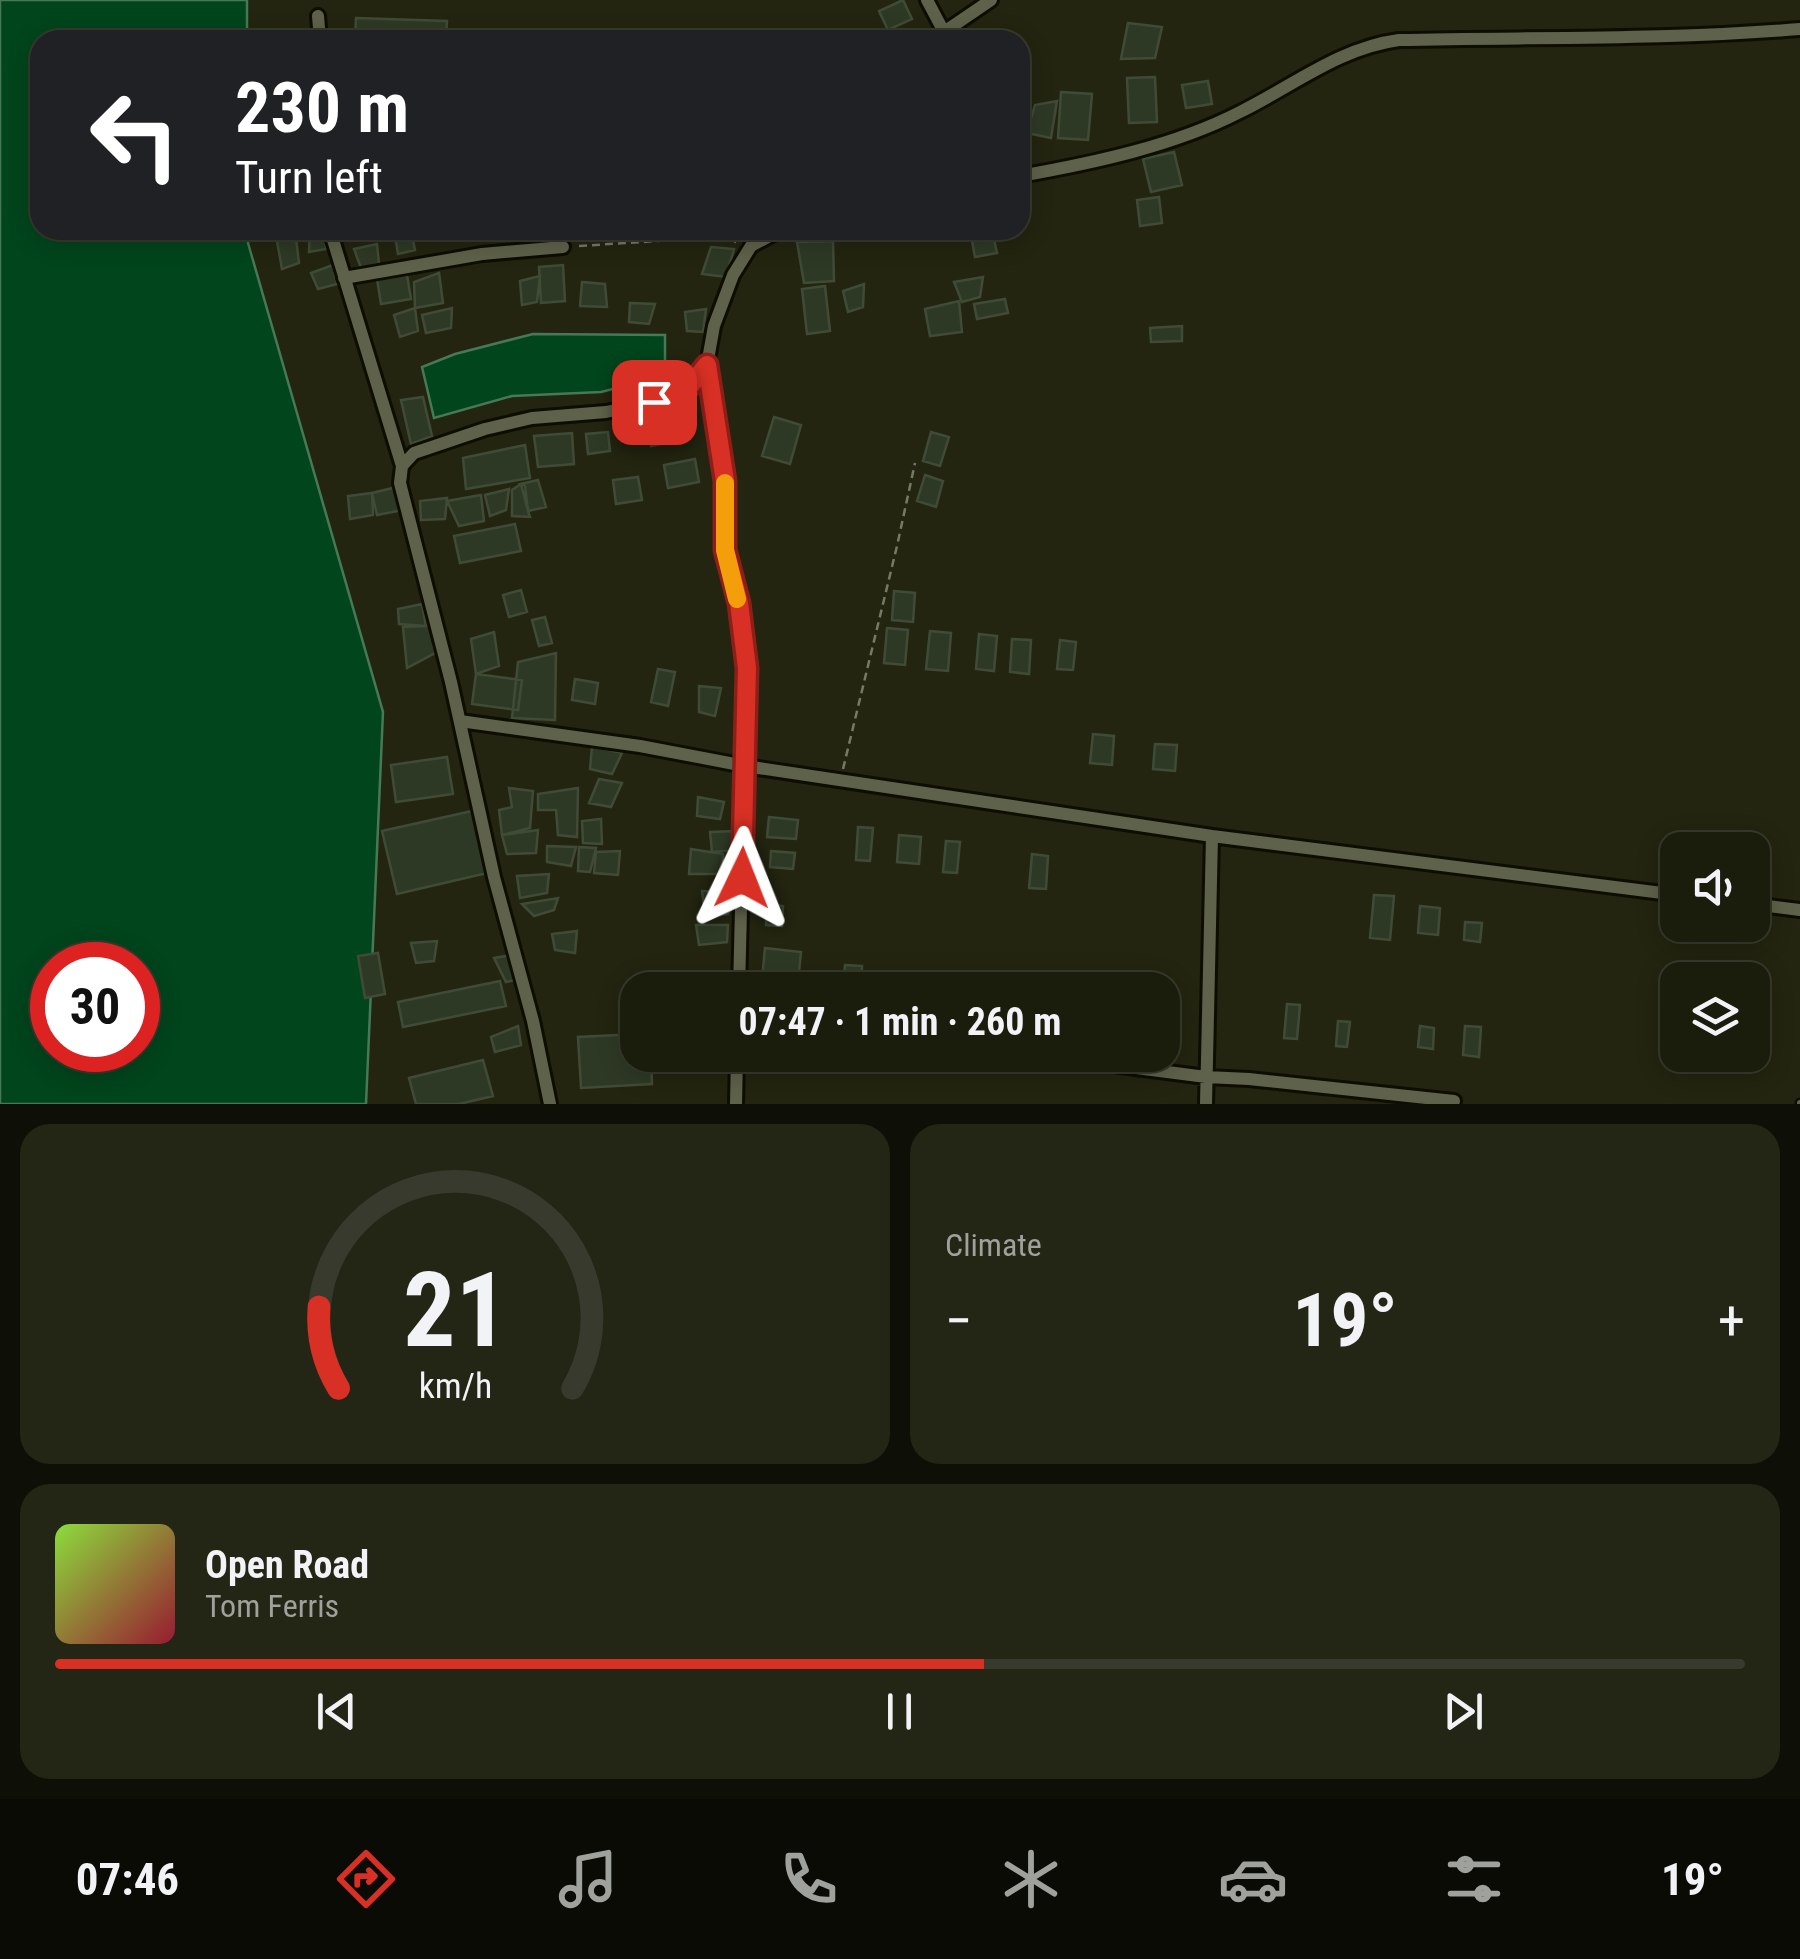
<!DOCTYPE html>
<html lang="en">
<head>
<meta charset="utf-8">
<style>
	:root { --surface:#1a1c0c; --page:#232515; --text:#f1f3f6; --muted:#9fa19d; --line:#383a2d; --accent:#d93025 }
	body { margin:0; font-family:"Roboto Condensed",sans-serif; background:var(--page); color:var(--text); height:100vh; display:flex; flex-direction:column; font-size:38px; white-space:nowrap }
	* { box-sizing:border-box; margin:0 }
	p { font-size:32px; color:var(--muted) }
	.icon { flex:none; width:55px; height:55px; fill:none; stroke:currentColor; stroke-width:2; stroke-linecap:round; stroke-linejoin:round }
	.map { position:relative; height:1104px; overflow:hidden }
	.sheet { display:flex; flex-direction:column; gap:20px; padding:20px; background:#0e0f07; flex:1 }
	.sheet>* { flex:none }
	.hud { position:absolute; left:30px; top:30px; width:1000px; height:210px; border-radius:30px; box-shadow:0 5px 25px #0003,0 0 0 2px var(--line); background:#202124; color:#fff; overflow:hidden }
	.controls { position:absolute; left:1660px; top:832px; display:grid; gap:20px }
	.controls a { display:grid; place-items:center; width:110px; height:110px; border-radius:20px; background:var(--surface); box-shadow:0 5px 25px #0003,0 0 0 2px var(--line); font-size:50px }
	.speed { position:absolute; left:30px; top:942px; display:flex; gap:20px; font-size:50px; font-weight:700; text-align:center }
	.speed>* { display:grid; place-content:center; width:130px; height:130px; border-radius:50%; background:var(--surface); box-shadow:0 5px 25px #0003,0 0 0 2px var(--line); line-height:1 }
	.speed .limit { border:15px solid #d22; background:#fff; color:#111 }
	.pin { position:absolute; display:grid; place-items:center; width:85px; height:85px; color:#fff; margin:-42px; border-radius:20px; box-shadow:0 5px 15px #0006 }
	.me { position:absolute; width:110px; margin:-55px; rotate:2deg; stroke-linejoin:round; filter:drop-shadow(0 0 8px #0008) }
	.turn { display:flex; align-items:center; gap:35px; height:210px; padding:0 40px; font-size:45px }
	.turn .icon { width:130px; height:130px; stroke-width:2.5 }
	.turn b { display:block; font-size:70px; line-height:85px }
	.big { font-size:75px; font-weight:700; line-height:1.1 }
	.sheet .tile { flex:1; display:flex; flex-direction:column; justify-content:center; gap:15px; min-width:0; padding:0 35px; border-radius:30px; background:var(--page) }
	.sheet .dial { align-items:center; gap:0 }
	.dial svg { height:260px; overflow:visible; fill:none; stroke:var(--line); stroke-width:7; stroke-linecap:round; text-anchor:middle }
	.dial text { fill:var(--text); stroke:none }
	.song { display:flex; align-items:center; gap:30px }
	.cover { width:120px; height:120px; border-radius:15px; background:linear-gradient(135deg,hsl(90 70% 55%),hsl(350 70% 35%)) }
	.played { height:10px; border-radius:5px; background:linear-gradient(90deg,var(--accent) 55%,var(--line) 55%) }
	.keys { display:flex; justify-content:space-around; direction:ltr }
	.heat { display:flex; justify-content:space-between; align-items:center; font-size:55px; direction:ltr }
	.sheet .tiles { flex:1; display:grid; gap:20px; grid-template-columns:1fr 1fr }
	.tile:last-child { grid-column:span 2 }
	.trip { position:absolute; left:620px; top:972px; width:560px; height:100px; border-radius:30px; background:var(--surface); box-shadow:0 5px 25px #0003,0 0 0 2px var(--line); font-weight:700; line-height:100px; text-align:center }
	.menu { display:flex; height:160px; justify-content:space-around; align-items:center; background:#0a0b05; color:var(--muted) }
	.menu .icon { width:70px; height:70px }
	.menu .selected { color:var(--accent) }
	.menu b { font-size:45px; color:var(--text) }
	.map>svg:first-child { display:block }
</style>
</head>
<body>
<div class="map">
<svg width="1800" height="1104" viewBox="0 0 1800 1104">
	<rect width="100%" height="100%" fill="#232510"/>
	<!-- water -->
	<path fill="#00451c" stroke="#477857" stroke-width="2.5" fill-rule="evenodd" d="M 0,0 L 247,0 L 247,40 L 40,40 L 40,230 L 248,230 L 248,243 L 383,712 L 366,1104 L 0,1104 ZM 52,965 L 138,965 L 138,1050 L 52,1050 Z
		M 533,334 L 665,335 L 665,376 L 601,392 L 512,396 L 434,418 L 422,367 L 455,354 Z"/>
	<!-- building -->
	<path fill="#2e3925" stroke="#404b37" stroke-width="2.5" d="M 903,0 L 912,19 L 888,30 L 879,11 Z
		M 356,18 L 447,21 L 446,40 L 355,40 Z
		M 1128,23 L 1162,27 L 1155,58 L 1121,59 Z
		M 1155,77 L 1157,122 L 1129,123 L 1127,78 Z
		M 1208,81 L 1212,104 L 1186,108 L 1182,85 Z
		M 1061,92 L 1092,94 L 1088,140 L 1058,138 Z
		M 1057,101 L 1051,138 L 1027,133 L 1035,105 Z
		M 1174,152 L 1182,185 L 1151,192 L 1143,159 Z
		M 1159,197 L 1162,223 L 1140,226 L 1137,200 Z
		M 275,230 L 295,230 L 299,263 L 282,269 Z
		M 310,230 L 325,230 L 326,249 L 309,252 Z
		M 394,230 L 411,230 L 415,250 L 398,254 Z
		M 970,230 L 992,230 L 997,253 L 975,257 Z
		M 833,241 L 834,281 L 804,283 L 797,242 Z
		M 377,244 L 379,264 L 361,268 L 354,249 Z
		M 711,247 L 734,249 L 726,277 L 702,274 Z
		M 333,265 L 337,284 L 318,289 L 311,273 Z
		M 563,265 L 565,301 L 541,303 L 539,267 Z
		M 439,273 L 443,303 L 415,308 L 414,282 Z
		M 407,275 L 411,299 L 381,304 L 377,279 Z
		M 540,276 L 537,302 L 522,305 L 520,281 Z
		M 983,277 L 980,297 L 962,302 L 954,282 Z
		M 582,282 L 605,284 L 607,307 L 580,306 Z
		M 864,284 L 863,307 L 848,312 L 843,291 Z
		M 825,286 L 830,331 L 807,334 L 802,289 Z
		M 1005,299 L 1008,313 L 977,319 L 974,304 Z
		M 959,301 L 962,332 L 930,336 L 925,309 Z
		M 630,303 L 655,304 L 649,324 L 629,322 Z
		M 415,308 L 418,331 L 400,337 L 394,315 Z
		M 452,308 L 451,328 L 426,333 L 422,315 Z
		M 706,309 L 703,332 L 687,331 L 685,312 Z
		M 1182,326 L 1182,341 L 1151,342 L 1150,328 Z
		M 423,397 L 432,436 L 411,444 L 401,400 Z
		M 682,415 L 687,439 L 651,446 L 646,422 Z
		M 774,417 L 801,425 L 790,464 L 762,456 Z
		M 608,432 L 610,451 L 588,454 L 586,434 Z
		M 931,432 L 949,437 L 940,466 L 923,461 Z
		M 572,433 L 574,464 L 538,467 L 534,436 Z
		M 525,445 L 530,478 L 466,489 L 463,458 Z
		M 695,459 L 699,482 L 668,488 L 664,465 Z
		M 925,475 L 943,481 L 936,507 L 917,501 Z
		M 638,477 L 642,500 L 616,504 L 613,480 Z
		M 538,480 L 546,507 L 528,511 L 525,486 L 521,484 Z
		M 521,484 L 528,511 L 530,517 L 512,516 L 512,490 Z
		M 401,486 L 398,511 L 377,515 L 372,493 Z
		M 509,489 L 506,510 L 490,516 L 485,495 Z
		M 372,493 L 373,515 L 350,519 L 348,496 Z
		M 481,495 L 484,521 L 459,526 L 447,501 Z
		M 447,498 L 445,519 L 421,520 L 420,501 Z
		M 515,524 L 521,551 L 460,563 L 454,536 Z
		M 521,590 L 527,612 L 509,617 L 503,595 Z
		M 894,591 L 915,593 L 913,622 L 892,620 Z
		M 422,604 L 426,626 L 399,624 L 398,609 Z
		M 545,617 L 552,643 L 539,646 L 532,620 Z
		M 426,626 L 430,626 L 435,653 L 407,668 L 403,627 Z
		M 887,628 L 908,630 L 905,665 L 884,663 Z
		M 930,631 L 951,633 L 948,671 L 926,669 Z
		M 494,632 L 499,666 L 476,674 L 471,639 Z
		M 979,634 L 997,636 L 994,671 L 976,669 Z
		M 1012,639 L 1031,640 L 1029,674 L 1010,672 Z
		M 1060,640 L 1076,642 L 1073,670 L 1057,669 Z
		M 556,653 L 555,720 L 512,718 L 518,662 Z
		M 658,669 L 675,672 L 668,706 L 651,702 Z
		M 476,674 L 522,680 L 518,710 L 472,704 Z
		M 575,679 L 598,683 L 595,704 L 572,700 Z
		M 699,686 L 721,688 L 715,716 L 699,712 Z
		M 1093,734 L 1114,736 L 1112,765 L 1090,763 Z
		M 1155,744 L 1177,745 L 1175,771 L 1153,769 Z
		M 592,746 L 622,753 L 612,774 L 590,769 Z
		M 447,757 L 453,794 L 396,802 L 391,765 Z
		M 599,779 L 622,783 L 611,807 L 589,803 Z
		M 509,788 L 533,791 L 530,828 L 502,835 L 499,810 L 512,807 Z
		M 578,788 L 577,837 L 558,835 L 556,810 L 538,810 L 538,794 Z
		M 698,797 L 724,802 L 720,819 L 697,816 Z
		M 472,811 L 487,873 L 397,894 L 382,831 Z
		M 769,817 L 798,820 L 796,839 L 767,837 Z
		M 601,819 L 602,844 L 583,843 L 582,821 Z
		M 858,827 L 873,828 L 870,861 L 856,860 Z
		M 538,830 L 536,853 L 507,854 L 502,835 Z
		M 736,831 L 736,850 L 712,852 L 710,832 Z
		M 899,835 L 921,837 L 919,864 L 897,862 Z
		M 946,841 L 960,842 L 957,873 L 943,872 Z
		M 547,846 L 576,847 L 571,866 L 547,862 Z
		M 579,847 L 596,848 L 590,872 L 578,871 Z
		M 691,849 L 723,854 L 722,874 L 689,874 Z
		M 620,851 L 618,875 L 594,873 L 596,852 Z
		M 771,851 L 795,853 L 793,869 L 770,867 Z
		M 1032,854 L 1048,856 L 1046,889 L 1029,888 Z
		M 549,874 L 547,893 L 520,898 L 517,876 Z
		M 702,891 L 733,892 L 728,914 L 705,916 Z
		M 1374,895 L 1394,896 L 1390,940 L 1370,938 Z
		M 558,898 L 554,910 L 534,916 L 522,904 Z
		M 767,904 L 783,906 L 782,926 L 766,925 Z
		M 1420,906 L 1440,908 L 1438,935 L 1418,933 Z
		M 1465,922 L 1482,923 L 1480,942 L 1464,940 Z
		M 696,925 L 728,925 L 727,942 L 699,945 Z
		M 577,931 L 575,953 L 555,950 L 552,934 Z
		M 437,941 L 434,961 L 416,963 L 411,943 Z
		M 765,948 L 801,952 L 798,982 L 762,979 Z
		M 378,953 L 385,994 L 365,998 L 358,956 Z
		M 511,955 L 516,980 L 506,982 L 494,958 Z
		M 845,965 L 862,966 L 861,984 L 843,983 Z
		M 500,981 L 506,1006 L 403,1027 L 398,1002 Z
		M 1287,1004 L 1300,1005 L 1297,1039 L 1284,1038 Z
		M 1338,1021 L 1350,1022 L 1347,1047 L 1336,1046 Z
		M 518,1026 L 521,1045 L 495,1052 L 491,1037 Z
		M 1420,1026 L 1434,1028 L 1433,1049 L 1418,1047 Z
		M 1465,1026 L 1481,1027 L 1479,1057 L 1463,1055 Z
		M 638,1034 L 638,1055 L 651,1055 L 652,1084 L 581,1088 L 578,1037 Z
		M 483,1060 L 493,1096 L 459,1104 L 416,1104 L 409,1078 Z"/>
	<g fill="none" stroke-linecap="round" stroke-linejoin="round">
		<!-- service casing -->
		<g stroke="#0d0e00" stroke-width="11">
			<path id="service" d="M 1800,1104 L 1800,1103"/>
		</g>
		<!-- minor casing -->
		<g stroke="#0d0e00" stroke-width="18">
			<path id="minor" d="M 927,0 L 944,32
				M 318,16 L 320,40
				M 937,40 L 944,32 L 991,0
				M 1020,176 C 1093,163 1174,146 1240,112 C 1293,86 1339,48 1399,40 C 1533,37 1667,40 1800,29
				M 330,230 L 402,466
				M 344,278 L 482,254 L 563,247
				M 460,721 L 640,746 L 745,766 L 1212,836 L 1678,895
				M 1752,904 L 1800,910
				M 739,990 L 747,668 L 739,603 L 725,551 L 725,481 L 707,365 L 714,326 L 733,275 L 751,246 L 781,230
				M 1036,1055 L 1206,1077 L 1249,1079 L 1454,1101
				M 550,1104 L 533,1021 L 494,877 L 451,682 L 400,483 L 402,466 L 414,453 L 485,429 L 532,418 L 606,412 L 654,402 L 689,387 L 707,365
				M 736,1104 L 737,1055
				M 1206,1104 L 1212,836"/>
		</g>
		<!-- path -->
		<path stroke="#777967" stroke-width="2.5" stroke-dasharray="8 5" stroke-linecap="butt" d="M 579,246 L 705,238 L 725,239 L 736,242
			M 843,769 L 897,546 L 915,463"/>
		<!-- service -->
		<use href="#service" stroke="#5f624a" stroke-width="6"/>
		<!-- minor -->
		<use href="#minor" stroke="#5f624a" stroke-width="12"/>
	</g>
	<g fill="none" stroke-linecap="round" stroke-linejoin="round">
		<!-- route casing -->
		<g stroke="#8d1f18" stroke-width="25">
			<path id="route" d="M 654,402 L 689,387 L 707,365 L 725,481 L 725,550 L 739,603 L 747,668 L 742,878"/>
		</g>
		<!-- route -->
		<use href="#route" stroke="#d93025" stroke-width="18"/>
		<!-- slow -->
		<path stroke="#f59e0b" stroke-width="18" d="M 725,483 L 725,550 L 737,599"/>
	</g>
</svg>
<div class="controls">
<a><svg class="icon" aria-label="sound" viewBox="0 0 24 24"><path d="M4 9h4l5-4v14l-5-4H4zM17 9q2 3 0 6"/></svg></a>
<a><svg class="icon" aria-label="layers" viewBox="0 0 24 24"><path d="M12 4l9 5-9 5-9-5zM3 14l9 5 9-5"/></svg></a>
</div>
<div class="speed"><div class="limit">30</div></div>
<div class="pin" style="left:654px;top:402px;background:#d93025"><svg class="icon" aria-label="arrive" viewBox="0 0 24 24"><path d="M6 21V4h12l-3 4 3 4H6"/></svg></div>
<svg class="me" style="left:742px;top:878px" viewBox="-20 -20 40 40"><path d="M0-17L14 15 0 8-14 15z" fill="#d93025" stroke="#fff" stroke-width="4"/></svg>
<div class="trip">07:47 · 1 min · 260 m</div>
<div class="hud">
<div class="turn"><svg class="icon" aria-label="left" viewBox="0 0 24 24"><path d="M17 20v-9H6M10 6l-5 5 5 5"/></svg><div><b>230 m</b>Turn left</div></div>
</div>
</div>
<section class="sheet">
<div class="tiles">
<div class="tile dial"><svg viewBox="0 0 100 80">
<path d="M14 69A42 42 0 1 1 86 69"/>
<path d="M14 69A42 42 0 0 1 8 44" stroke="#d93025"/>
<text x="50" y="56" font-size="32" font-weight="700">21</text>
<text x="50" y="72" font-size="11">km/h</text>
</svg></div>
<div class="tile"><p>Climate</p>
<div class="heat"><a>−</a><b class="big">19°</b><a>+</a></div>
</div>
<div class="tile">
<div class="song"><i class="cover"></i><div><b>Open Road</b><p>Tom Ferris</p></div></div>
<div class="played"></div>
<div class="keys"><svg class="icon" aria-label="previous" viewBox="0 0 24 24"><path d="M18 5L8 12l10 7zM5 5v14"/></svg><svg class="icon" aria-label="pause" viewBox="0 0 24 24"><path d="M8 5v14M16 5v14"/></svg><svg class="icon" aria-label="next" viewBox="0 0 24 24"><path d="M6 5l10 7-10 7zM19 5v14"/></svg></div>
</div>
</div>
</section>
<nav class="menu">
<b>07:46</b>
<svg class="icon selected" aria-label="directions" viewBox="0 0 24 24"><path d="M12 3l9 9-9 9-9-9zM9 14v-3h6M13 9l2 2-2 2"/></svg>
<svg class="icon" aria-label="music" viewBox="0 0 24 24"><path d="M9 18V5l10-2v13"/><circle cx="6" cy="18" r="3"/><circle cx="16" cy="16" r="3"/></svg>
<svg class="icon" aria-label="phone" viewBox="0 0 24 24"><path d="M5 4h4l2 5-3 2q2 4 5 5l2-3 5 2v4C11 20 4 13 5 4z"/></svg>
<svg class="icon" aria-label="climate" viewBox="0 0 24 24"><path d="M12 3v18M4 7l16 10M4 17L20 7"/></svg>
<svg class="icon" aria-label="car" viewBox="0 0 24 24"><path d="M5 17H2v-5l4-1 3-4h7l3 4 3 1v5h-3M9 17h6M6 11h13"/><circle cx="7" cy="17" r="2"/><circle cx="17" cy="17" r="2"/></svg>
<svg class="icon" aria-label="filters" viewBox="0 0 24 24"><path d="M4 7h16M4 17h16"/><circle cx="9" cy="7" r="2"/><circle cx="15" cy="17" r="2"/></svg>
<b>19°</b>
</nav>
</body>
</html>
